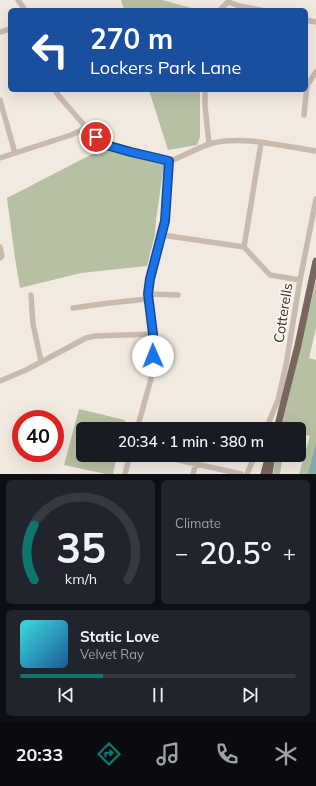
<!DOCTYPE html>
<html lang="en">
<head>
<meta charset="utf-8">
<style>
	:root { --surface:#171b24; --page:#20242c; --text:#f1f3f6; --muted:#9ea1a6; --line:#363941; --accent:#0f766e }
	body { margin:0; font-family:Mulish,sans-serif; background:var(--page); color:var(--text); height:100vh; display:flex; flex-direction:column; font-size:15px; white-space:nowrap }
	* { box-sizing:border-box; margin:0 }
	p { font-size:13px; color:var(--muted) }
	.icon { flex:none; width:22px; height:22px; fill:none; stroke:currentColor; stroke-width:2; stroke-linecap:round; stroke-linejoin:round }
	.map { position:relative; height:474px; overflow:hidden }
	.drawer { display:flex; flex-direction:column; gap:6px; padding:6px; background:#0d0f14; flex:1 }
	.drawer>* { flex:none }
	.guide { position:absolute; left:8px; top:8px; width:300px; height:84px; border-radius:6px; box-shadow:0 4px 16px #0002; background:#1a4fa0; color:#fff; overflow:hidden }
	.speed { position:absolute; left:12px; top:410px; display:flex; gap:8px; font-size:20px; font-weight:700; text-align:center }
	.speed>* { display:grid; place-content:center; width:52px; height:52px; border-radius:50%; background:var(--surface); box-shadow:0 4px 16px #0002; line-height:1 }
	.speed .limit { border:6px solid #d22; background:#fff; color:#111 }
	.pin { position:absolute; display:grid; place-items:center; width:34px; height:34px; color:#fff; margin:-17px; border:2px solid #fff; border-radius:50%; box-shadow:0 1px 4px #0007 }
	.me { position:absolute; width:44px; margin:-22px; rotate:359deg; stroke-linejoin:round; filter:drop-shadow(0 0 3px #0008) }
	.turn { display:flex; align-items:center; gap:14px; height:84px; padding:0 16px; font-size:18px }
	.turn .icon { width:52px; height:52px; stroke-width:2.5 }
	.turn b { display:block; font-size:28px; line-height:34px }
	.big { font-size:30px; font-weight:600; line-height:1.1 }
	.drawer .widget { flex:1; display:flex; flex-direction:column; justify-content:center; gap:6px; min-width:0; padding:0 14px; border-radius:6px; background:var(--page) }
	.drawer .dial { align-items:center; gap:0 }
	.dial svg { height:104px; overflow:visible; fill:none; stroke:var(--line); stroke-width:7; stroke-linecap:round; text-anchor:middle }
	.dial text { fill:var(--text); stroke:none }
	.song { display:flex; align-items:center; gap:12px }
	.cover { width:48px; height:48px; border-radius:6px; background:linear-gradient(135deg,hsl(180 70% 55%),hsl(210 70% 35%)) }
	.played { height:4px; border-radius:2px; background:linear-gradient(90deg,var(--accent) 30%,var(--line) 30%) }
	.keys { display:flex; justify-content:space-around; direction:ltr }
	.heat { display:flex; justify-content:space-between; align-items:center; font-size:22px; direction:ltr }
	.drawer .tiles { flex:1; display:grid; gap:6px; grid-template-columns:1fr 1fr }
	.widget:last-child { grid-column:span 2 }
	.trip { position:absolute; left:76px; top:422px; width:230px; height:40px; border-radius:6px; background:var(--surface); box-shadow:0 4px 16px #0002; font-weight:600; line-height:40px; text-align:center }
	.tabs { display:flex; height:64px; justify-content:space-around; align-items:center; background:#090b0e; color:var(--muted) }
	.tabs .icon { width:28px; height:28px }
	.tabs .active { color:var(--accent) }
	.tabs b { font-size:18px; color:var(--text) }
	.map>svg:first-child { display:block }
</style>
</head>
<body>
<div class="map">
<svg width="316" height="474" viewBox="0 0 316 474">
	<rect width="100%" height="100%" fill="#f2eae1"/>
	<!-- green -->
	<path fill="#b6c0a2" d="M 121,0 L 162,0 L 199,10 L 124,10 Z
		M 149,90 L 200,90 L 200,137 L 197,145 L 168,150 Z
		M 102,149 L 164,165 L 156,220 L 155,235 L 147,266 L 81,273 L 20,288 L 15,258 L 7,198 Z
		M 316,281 L 316,328 L 309,358 L 316,360 L 316,474 L 299,474 L 310,436 L 299,433 L 299,429 L 281,429 Z
		M 79,409 L 125,420 L 123,429 L 83,429 L 83,455 L 117,455 L 113,474 L 106,474 L 64,465 Z
		M 276,455 L 283,455 L 280,474 L 273,474 Z"/>
	<!-- water -->
	<path fill="#82acad" d="M 316,444 L 316,474 L 308,474 L 315,447 Z"/>
	<g fill="none" stroke-linecap="round" stroke-linejoin="round">
		<!-- minor -->
		<path stroke="#c9baae" stroke-width="5.5" d="M 18,0 L 25,10
			M 228,2 L 239,6 L 261,10
			M 220,10 L 228,2
			M 306,20 L 316,22
			M 0,32 L 10,29
			M 55,90 L 58,95 L 85,126 L 106,145 L 131,152 L 169,161 L 173,160 C 185,155 201,146 213,143 C 245,136 283,146 316,151
			M 205,90 L 205,106 L 209,144
			M 0,100 L 15,153
			M 304,115 L 307,85 L 316,72
			M 0,158 L 71,135 L 80,131 L 85,126
			M 162,235 L 244,247 L 270,275 L 300,280
			M 0,247 L 2,256 L 0,258
			M 244,247 L 261,143
			M 148,294 L 178,295
			M 31,295 L 33,324 L 41,361
			M 73,308 L 109,303 L 148,299
			M 0,381 L 26,370 L 86,338 L 95,336 L 153,334
			M 137,429 L 151,379 L 153,356 L 153,334 L 148,294 L 150,279 L 165,221 L 169,161
			M 266,429 L 278,400 L 286,365 L 300,280 L 316,199
			M 156,455 L 241,474
			M 125,474 L 130,455
			M 193,474 L 196,464
			M 247,474 L 255,455"/>
		<!-- major -->
		<path stroke="#79665e" stroke-width="7" d="M 277,429 L 298,345 L 316,261
			M 264,474 L 269,455
			M 269,474 L 271,461"/>
	</g>
	<g fill="none" stroke-linecap="round" stroke-linejoin="round">
		<!-- route casing -->
		<g stroke="#114b97" stroke-width="10">
			<path id="route" d="M 96,137 L 106,145 L 131,152 L 169,161 L 165,221 L 150,279 L 148,294 L 153,334 L 153,356"/>
		</g>
		<!-- route -->
		<use href="#route" stroke="#1a73e8" stroke-width="7"/>
	</g>
	<g text-anchor="middle" stroke-width="4" stroke-linejoin="round" paint-order="stroke">
		<!-- street labels -->
		<g font-size="14" fill="#382f2b" stroke="#f9f4ed">
			<text transform="translate(283 313) rotate(-81)" y="5">Cotterells</text>
		</g>
	</g>
</svg>
<div class="speed"><div class="limit">40</div></div>
<div class="pin" style="left:96px;top:137px;background:#d93025"><svg class="icon" aria-label="arrive" viewBox="0 0 24 24"><path d="M6 21V4h12l-3 4 3 4H6"/></svg></div>
<svg class="me" style="left:153px;top:356px" viewBox="-20 -20 40 40"><circle r="19" fill="#fff"/><path d="M0-13L10 11 0 6-10 11z" fill="#1a73e8"/></svg>
<div class="trip">20:34 · 1 min · 380 m</div>
<div class="guide">
<div class="turn"><svg class="icon" aria-label="left" viewBox="0 0 24 24"><path d="M17 20v-9H6M10 6l-5 5 5 5"/></svg><div><b>270 m</b>Lockers Park Lane</div></div>
</div>
</div>
<section class="drawer">
<div class="tiles">
<div class="widget dial"><svg viewBox="0 0 100 80">
<path d="M14 69A42 42 0 1 1 86 69"/>
<path d="M14 69A42 42 0 0 1 14 27" stroke="#0f766e"/>
<text x="50" y="56" font-size="32" font-weight="700">35</text>
<text x="50" y="72" font-size="11">km/h</text>
</svg></div>
<div class="widget"><p>Climate</p>
<div class="heat"><a>−</a><b class="big">20.5°</b><a>+</a></div>
</div>
<div class="widget">
<div class="song"><i class="cover"></i><div><b>Static Love</b><p>Velvet Ray</p></div></div>
<div class="played"></div>
<div class="keys"><svg class="icon" aria-label="previous" viewBox="0 0 24 24"><path d="M18 5L8 12l10 7zM5 5v14"/></svg><svg class="icon" aria-label="pause" viewBox="0 0 24 24"><path d="M8 5v14M16 5v14"/></svg><svg class="icon" aria-label="next" viewBox="0 0 24 24"><path d="M6 5l10 7-10 7zM19 5v14"/></svg></div>
</div>
</div>
</section>
<nav class="tabs">
<b>20:33</b>
<svg class="icon active" aria-label="directions" viewBox="0 0 24 24"><path d="M12 3l9 9-9 9-9-9zM9 14v-3h6M13 9l2 2-2 2"/></svg>
<svg class="icon" aria-label="music" viewBox="0 0 24 24"><path d="M9 18V5l10-2v13"/><circle cx="6" cy="18" r="3"/><circle cx="16" cy="16" r="3"/></svg>
<svg class="icon" aria-label="phone" viewBox="0 0 24 24"><path d="M5 4h4l2 5-3 2q2 4 5 5l2-3 5 2v4C11 20 4 13 5 4z"/></svg>
<svg class="icon" aria-label="climate" viewBox="0 0 24 24"><path d="M12 3v18M4 7l16 10M4 17L20 7"/></svg>
</nav>
</body>
</html>
